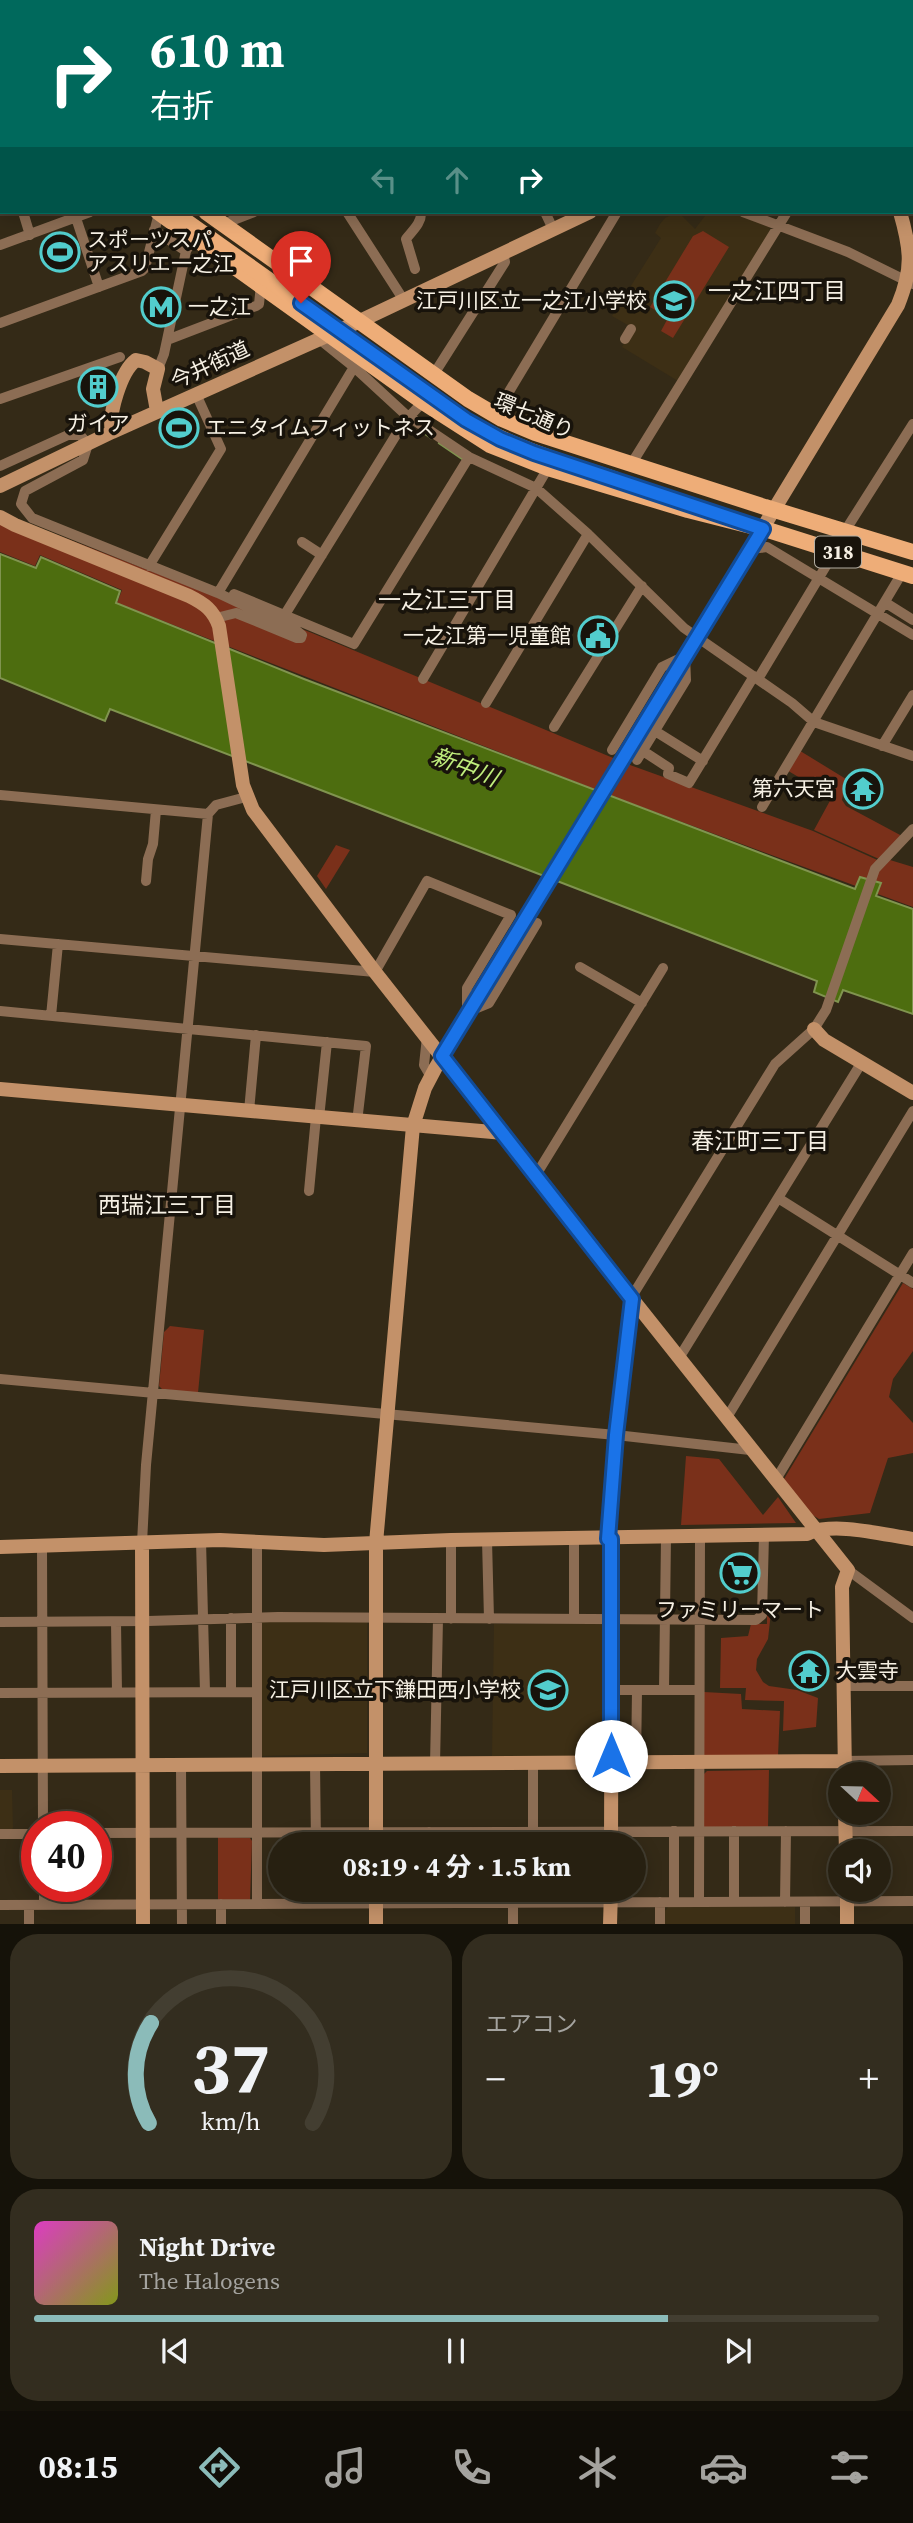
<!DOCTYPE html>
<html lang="ja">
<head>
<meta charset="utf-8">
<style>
	:root { --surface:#272011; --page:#332d1f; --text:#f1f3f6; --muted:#a4a39f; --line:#433e31; --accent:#8bbbb9 }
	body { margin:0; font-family:"Source Serif 4","Noto Sans JP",serif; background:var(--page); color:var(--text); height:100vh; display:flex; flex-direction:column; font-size:26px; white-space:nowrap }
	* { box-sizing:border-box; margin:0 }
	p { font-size:23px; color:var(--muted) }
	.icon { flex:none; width:38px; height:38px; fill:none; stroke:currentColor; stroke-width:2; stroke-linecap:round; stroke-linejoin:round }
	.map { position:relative; height:1924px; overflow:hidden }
	.panel { display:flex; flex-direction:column; gap:10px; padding:10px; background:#151209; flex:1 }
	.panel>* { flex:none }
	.hud { position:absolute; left:0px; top:0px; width:914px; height:214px; box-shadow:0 4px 18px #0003,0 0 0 2px var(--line); background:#00695c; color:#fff; overflow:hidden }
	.needle { width:46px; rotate:112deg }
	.buttons { position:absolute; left:828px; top:1762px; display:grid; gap:14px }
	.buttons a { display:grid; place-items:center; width:63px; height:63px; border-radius:50%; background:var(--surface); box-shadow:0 4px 18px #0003,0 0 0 2px var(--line); font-size:35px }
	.speed { position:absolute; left:21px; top:1811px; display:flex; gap:14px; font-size:35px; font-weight:700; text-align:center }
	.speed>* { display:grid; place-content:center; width:91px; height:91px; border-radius:50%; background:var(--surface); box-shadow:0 4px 18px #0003,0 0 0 2px var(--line); line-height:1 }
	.speed .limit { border:10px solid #d22; background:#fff; color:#111 }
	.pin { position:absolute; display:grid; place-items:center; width:60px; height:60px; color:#fff; margin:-72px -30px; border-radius:50% 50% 50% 0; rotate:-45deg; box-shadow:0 0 7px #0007 }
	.pin .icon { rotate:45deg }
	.me { position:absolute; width:77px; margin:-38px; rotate:0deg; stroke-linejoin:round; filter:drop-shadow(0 0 5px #0008) }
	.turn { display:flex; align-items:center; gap:24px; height:147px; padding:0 35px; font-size:32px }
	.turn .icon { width:91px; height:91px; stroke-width:2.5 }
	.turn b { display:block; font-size:49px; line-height:60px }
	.lanes { display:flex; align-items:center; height:66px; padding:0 35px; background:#0003; justify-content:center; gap:35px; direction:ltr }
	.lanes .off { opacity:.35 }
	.big { font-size:52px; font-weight:700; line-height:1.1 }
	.panel .widget { flex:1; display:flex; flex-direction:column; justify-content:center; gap:10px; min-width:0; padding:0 24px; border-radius:28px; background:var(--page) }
	.panel .dial { align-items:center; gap:0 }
	.dial svg { height:182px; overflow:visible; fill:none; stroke:var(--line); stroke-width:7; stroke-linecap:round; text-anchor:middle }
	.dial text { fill:var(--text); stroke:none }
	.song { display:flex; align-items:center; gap:21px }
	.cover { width:84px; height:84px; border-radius:10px; background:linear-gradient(135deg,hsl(310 70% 55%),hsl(70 70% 35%)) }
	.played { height:7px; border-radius:4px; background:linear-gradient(90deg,var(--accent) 75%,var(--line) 75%) }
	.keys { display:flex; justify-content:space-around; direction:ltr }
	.heat { display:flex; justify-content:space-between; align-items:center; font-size:38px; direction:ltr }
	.panel .tiles { flex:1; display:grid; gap:10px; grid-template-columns:1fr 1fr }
	.widget:last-child { grid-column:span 2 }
	.trip { position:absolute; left:268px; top:1832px; width:378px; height:70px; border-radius:35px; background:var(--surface); box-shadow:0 4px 18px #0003,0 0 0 2px var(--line); font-weight:700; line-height:70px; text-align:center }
	.tab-bar { display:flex; height:112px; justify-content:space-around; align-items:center; background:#100d07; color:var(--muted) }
	.tab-bar .icon { width:49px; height:49px }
	.tab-bar .current { color:var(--accent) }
	.tab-bar b { font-size:32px; color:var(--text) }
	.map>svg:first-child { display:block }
</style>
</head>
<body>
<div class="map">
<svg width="913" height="1925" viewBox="0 0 913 1925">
	<rect width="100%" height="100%" fill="#342a17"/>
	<!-- built -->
	<path fill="#3d2f15" d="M 678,212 L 695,229 L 708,212 L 735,212 L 769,227 L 770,230 L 766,237 L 767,238 L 739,285 L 736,285 L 678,381 L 622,347 L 633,328 L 612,316 L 661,238 L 655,233 L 660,224 L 665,218 Z
		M 262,1622 L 367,1622 L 367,1753 L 261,1756 Z
		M 494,1624 L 603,1624 L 603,1757 L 492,1756 Z
		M 0,1790 L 12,1790 L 13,1828 L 11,1830 L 0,1831 Z
		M 668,1907 L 795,1907 L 795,1924 L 664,1925 L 664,1912 Z"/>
	<!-- green -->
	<path fill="#7a301a" d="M 703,231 L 729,247 L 673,338 L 661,331 L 668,318 L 650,307 L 693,236 Z
		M 0,513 L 312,633 L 630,765 L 813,831 L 884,863 L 890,860 L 913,867 L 913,907 L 617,798 L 117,603 L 122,590 L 40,555 L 35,566 L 0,552 Z
		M 797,749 L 846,779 L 842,800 L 846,806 L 902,836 L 879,859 L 814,830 L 832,797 L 785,769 Z
		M 336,845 L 350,850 L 326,889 L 317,876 Z
		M 903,1283 L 913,1289 L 913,1351 L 893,1379 L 889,1397 L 913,1423 L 913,1453 L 888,1458 L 870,1513 L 819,1519 L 806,1511 L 784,1479 Z
		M 170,1326 L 204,1330 L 198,1393 L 162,1389 L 159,1386 L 164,1332 Z
		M 686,1456 L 719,1459 L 763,1515 L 778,1497 L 796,1523 L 681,1525 Z
		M 767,1612 L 771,1612 L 768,1639 L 757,1659 L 756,1670 L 763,1682 L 769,1686 L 797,1690 L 818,1698 L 816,1727 L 783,1731 L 784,1701 L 745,1700 L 746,1688 L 720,1688 L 721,1638 L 748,1636 L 751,1624 L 767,1624 Z
		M 704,1692 L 741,1694 L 742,1709 L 780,1711 L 778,1756 L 704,1755 Z
		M 769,1770 L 768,1828 L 705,1828 L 702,1825 L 703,1775 L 707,1771 Z
		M 218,1837 L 250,1838 L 252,1841 L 250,1901 L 218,1900 Z"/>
	<!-- water -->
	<path fill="#4d6d0f" stroke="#80944f" stroke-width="2" d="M 0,554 L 36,568 L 41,557 L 120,591 L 116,603 L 304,679 L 855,889 L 860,877 L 881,883 L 876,896 L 913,909 L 913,1014 L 843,990 L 838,1002 L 814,992 L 817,981 L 110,709 L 105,721 L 0,678 Z"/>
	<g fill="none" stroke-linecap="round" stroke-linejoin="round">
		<!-- stream -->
		<path stroke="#80944f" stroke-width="2.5" d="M 424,433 L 431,438
			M 439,443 L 464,460"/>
		<!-- street -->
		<path stroke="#8c6d54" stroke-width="10" d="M 3,0 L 13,2
			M 126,0 L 131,1
			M 296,0 L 298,2
			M 641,0 L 642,2
			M 80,2 L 81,0
			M 236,2 L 236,0
			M 320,2 L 321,0
			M 386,2 L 386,0
			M 564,2 L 565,0
			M 685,2 L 686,0
			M 913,146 L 913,147
			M 0,172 L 2,171
			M 912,197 L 913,196
			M 23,212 L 30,235
			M 74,212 L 99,287
			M 347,212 L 403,299
			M 545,212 L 553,229
			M 743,212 L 848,252 L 913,284
			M 223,224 L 254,212
			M 154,230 L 186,251
			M 0,245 L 90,212
			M 415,269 L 406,239 C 412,231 422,223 421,212
			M 0,323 L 142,271 L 145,268 L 159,213
			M 318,338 L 354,367 L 405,414 L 469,457 L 536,488 L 588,534 L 684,628 L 792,703 L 814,722 L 913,756
			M 625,339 L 631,329
			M 167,340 L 256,306 L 259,304 L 261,285
			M 158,369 L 164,354 L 186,251 L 194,237
			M 434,374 L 505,262 L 503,252
			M 0,399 L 120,357
			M 495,415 L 617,212
			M 632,463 L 787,212
			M 0,466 L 68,435 L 80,435 L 88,444 L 83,460 L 25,491 L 21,504 L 32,518 L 218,593 L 296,630 L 302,635 L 301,638 L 297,638 L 236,613 L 216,618
			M 845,531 L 913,424
			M 302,542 L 322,555
			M 751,549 L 767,547 L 913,635
			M 149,566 L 221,449 L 196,394
			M 218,593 L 354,367
			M 234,594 L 354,644 L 469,457
			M 886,603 L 913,620
			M 284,616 L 404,422 L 423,402
			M 423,679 L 548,468
			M 758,679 L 835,551
			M 486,703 L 588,534
			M 554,727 L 642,586
			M 655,731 L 703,761
			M 882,746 L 913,695
			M 612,750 L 662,667 L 685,656 L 686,680 L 637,760
			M 643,751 L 669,768 L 668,774 L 689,783 L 754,676
			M 0,795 L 208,814
			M 762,807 L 902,573
			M 146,881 L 148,859 L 153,844 L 156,810
			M 0,939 L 375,972 L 427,881 L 511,915 L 467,988 L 467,1012 L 489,1003 L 537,923
			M 580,967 L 642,1003
			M 0,1011 L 366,1046 L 357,1122
			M 51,1016 L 58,944
			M 427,1037 L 424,1065 L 431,1077
			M 249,1111 L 256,1035
			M 319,1118 L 327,1042
			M 536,1175 L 663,968
			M 309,1191 L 316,1117
			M 778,1198 L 913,1283
			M 631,1298 L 775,1064 L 814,1029 L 826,1010 L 875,869 L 913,829
			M 679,1358 L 862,1062
			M 0,1379 L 616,1435 L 750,1450
			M 726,1419 L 913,1111
			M 775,1481 L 913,1253
			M 574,1539 L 574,1618
			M 608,1539 L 616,1435 L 632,1299
			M 451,1540 L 451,1619
			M 487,1540 L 489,1619
			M 201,1541 L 205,1692
			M 142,1543 L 146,1465 L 208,814 L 216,805 L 246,797
			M 42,1546 L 43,1827
			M 848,1570 L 913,1618
			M 231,1618 L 231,1692
			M 0,1622 L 148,1621 L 278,1617 L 756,1620 L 762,1615 L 764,1535
			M 116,1622 L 117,1693
			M 844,1686 L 913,1686
			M 611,1690 L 699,1690
			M 664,1690 L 666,1537
			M 0,1693 L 256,1692
			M 844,1761 L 913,1760
			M 636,1763 L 637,1690
			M 315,1764 L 316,1844
			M 435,1764 L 438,1619
			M 533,1764 L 533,1844
			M 181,1765 L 182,1925
			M 734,1831 L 734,1902
			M 429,1832 L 429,1844
			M 96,1833 L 913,1831
			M 0,1834 L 37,1834
			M 44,1886 L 44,1905
			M 660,1902 L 660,1925
			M 674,1902 L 674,1831
			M 699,1902 L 700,1536
			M 785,1902 L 786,1831
			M 805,1902 L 805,1925
			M 513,1903 L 513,1925
			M 257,1904 L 257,1541
			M 0,1905 L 913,1901
			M 29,1925 L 29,1905
			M 221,1925 L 221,1904"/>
		<!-- secondary -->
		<path stroke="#c39169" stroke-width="14" d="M 798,0 L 800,2
			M 171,2 L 172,0
			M 912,61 L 913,61
			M 112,432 C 108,414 121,371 136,360 L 145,362 L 158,369 L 153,389 L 157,411
			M 0,486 L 112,432 L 360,321 L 590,212
			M 0,517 L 15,525 L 189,596 C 205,604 213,610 219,626 L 243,785 L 253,810 L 375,972 L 626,1291 L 848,1570 L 842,1587 L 845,1774
			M 627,752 L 898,305 C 913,268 911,250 900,212
			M 814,1029 L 824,1040 L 913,1093
			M 0,1089 L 504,1133
			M 142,1543 L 143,1925
			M 0,1547 L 220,1540 L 324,1545 L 451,1540 L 807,1534 C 833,1521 884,1535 913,1539
			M 0,1766 L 844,1761
			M 845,1813 L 846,1852
			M 376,1844 L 376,1543 L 413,1126 L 425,1088 L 436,1067 L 522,922
			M 611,1844 L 612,1539
			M 376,1890 L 376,1925
			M 847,1890 L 847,1925
			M 610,1925 L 611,1890"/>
		<!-- primary -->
		<path stroke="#eead78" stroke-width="16" d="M 0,70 L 2,71
			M 0,97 L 2,98
			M 158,212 L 423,402 L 490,445 L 548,468 L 688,510 L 763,529
			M 206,212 L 468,399 L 502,419 L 535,433 L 774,510
			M 765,507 L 913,552
			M 755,526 L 913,576"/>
		<!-- secondary-bridge -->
		<path stroke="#c39169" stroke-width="14" d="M 522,922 L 627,752"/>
		<!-- primary-bridge -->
		<path stroke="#eead78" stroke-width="16" d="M 173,212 L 466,420 C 513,448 565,463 617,480"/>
	</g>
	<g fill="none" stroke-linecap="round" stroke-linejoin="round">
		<!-- route casing -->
		<g stroke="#114b97" stroke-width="18">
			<path id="route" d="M 301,303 L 466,420 L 500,439 L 534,453 L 763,529 L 442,1056 L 632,1299 L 616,1435 L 608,1539 L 611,1539 L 611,1756"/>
		</g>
		<!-- route -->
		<use href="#route" stroke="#1a73e8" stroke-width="12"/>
	</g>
	<!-- icons -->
	<defs>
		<g id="stadium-ring" transform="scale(2.0125)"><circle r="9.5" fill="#18130b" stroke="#52cdcd" stroke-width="1.5"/><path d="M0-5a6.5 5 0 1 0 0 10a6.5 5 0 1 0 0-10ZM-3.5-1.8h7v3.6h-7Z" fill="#52cdcd"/></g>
		<g id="school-ring" transform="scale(2.0125)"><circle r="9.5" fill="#18130b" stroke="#52cdcd" stroke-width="1.5"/><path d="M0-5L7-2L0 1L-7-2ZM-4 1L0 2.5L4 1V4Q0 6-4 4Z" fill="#52cdcd"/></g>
		<g id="metro-ring" transform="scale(2.0125)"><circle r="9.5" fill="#18130b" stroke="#52cdcd" stroke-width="1.5"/><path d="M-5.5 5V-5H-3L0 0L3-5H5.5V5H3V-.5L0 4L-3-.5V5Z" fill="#52cdcd"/></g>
		<g id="building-ring" transform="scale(2.0125)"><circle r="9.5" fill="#18130b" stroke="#52cdcd" stroke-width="1.5"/><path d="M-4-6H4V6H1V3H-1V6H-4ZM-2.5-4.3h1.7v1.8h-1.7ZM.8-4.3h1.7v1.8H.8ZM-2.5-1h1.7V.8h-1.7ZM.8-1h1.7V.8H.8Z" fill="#52cdcd"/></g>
		<g id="civic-ring" transform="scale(2.0125)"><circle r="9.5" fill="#18130b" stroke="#52cdcd" stroke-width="1.5"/><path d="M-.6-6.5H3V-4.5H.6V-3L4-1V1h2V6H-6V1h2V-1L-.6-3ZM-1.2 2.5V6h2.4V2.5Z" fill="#52cdcd"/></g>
		<g id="temple-ring" transform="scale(2.0125)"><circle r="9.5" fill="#18130b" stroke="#52cdcd" stroke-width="1.5"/><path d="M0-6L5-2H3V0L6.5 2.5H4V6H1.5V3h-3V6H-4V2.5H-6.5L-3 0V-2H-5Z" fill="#52cdcd"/></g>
		<g id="supermarket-ring" transform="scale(2.0125)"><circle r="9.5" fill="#18130b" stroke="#52cdcd" stroke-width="1.5"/><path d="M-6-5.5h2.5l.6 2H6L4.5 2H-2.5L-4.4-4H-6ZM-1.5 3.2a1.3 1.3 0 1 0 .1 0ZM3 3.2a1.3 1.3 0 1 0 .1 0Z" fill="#52cdcd"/></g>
	</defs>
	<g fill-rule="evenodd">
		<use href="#stadium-ring" x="60" y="252"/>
		<use href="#school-ring" x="674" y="301"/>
		<use href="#metro-ring" x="161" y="307"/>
		<use href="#building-ring" x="98" y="387"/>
		<use href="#stadium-ring" x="179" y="428"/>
		<use href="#civic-ring" x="598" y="636"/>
		<use href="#temple-ring" x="863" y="789"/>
		<use href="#supermarket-ring" x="740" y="1573"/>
		<use href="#temple-ring" x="809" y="1671"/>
		<use href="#school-ring" x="548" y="1690"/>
	</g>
	<g text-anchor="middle" stroke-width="7" stroke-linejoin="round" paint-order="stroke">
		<!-- shield labels -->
		<rect fill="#18130b" stroke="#b3aea3" stroke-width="2" x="815" y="536.5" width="46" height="31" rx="5"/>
		<g font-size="19" font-weight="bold" fill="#f6f0e4">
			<text x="838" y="559">318</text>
		</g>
		<!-- poi labels -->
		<g font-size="21" fill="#f6f0e4" stroke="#18130b" text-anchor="start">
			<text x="87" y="247">スポーツスパ<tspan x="87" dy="24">アスリエ一之江</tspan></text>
			<text x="647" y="308" text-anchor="end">江戸川区立一之江小学校</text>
			<text x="188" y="314">一之江</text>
			<text x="98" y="431" text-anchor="middle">ガイア</text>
			<text x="206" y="435">エニタイムフィットネス</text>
			<text x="571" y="643" text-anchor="end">一之江第一児童館</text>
			<text x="836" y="796" text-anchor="end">第六天宮</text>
			<text x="740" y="1617" text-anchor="middle">ファミリーマート</text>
			<text x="836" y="1678">大雲寺</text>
			<text x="521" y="1697" text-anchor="end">江戸川区立下鎌田西小学校</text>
		</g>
		<!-- street labels -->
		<g font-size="21" fill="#f6f0e4" stroke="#18130b">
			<text transform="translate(210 365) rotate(-25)" y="7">今井街道</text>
			<text transform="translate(534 416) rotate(23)" y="7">環七通り</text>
		</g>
		<!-- neighbourhood labels -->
		<g font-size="23" fill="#f6f0e4" stroke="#18130b">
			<text x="777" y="299">一之江四丁目</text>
			<text x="447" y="608">一之江三丁目</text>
			<text x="760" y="1149">春江町三丁目</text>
			<text x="167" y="1213">西瑞江三丁目</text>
		</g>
		<!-- water labels -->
		<g font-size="23" font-style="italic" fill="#c0ee7d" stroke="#18130b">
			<text transform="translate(465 767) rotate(21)" y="8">新中川</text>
		</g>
	</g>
</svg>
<div class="buttons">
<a><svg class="needle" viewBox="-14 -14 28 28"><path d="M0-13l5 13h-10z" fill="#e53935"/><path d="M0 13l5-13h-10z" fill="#a4a39f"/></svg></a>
<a><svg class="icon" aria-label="sound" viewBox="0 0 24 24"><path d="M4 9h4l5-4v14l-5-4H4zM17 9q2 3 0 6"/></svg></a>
</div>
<div class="speed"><div class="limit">40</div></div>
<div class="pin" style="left:301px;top:303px;background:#d93025"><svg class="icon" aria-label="arrive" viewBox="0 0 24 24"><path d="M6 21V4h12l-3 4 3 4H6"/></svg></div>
<svg class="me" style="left:611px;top:1756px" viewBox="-20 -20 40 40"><circle r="19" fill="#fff"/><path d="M0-13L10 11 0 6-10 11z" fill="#1a73e8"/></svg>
<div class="trip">08:19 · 4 分 · 1.5 km</div>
<div class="hud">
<div class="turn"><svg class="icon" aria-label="right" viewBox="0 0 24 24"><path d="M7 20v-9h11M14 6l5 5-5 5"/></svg><div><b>610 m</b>右折</div></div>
<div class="lanes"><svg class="icon off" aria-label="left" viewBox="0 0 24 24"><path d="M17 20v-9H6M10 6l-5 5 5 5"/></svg><svg class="icon off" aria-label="ahead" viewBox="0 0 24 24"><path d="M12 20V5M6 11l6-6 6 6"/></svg><svg class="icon" aria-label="right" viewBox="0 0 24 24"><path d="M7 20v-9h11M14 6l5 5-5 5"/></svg></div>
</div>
</div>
<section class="panel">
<div class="tiles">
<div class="widget dial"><svg viewBox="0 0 100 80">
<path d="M14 69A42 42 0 1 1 86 69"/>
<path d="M14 69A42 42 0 0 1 15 25" stroke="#8bbbb9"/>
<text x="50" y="56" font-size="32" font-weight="700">37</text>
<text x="50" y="72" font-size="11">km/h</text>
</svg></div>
<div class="widget"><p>エアコン</p>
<div class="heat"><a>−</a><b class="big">19°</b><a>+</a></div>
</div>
<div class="widget">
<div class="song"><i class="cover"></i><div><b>Night Drive</b><p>The Halogens</p></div></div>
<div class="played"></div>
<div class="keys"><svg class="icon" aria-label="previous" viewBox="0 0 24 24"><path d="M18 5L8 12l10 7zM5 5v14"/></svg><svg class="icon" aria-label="pause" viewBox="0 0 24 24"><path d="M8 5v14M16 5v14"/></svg><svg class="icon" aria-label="next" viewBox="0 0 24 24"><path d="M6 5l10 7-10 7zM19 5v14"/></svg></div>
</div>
</div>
</section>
<nav class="tab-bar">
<b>08:15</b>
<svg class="icon current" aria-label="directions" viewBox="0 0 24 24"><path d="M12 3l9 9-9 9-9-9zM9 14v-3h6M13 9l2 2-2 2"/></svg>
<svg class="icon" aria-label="music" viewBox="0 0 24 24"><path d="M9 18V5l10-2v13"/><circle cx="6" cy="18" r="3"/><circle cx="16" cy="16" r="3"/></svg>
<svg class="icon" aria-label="phone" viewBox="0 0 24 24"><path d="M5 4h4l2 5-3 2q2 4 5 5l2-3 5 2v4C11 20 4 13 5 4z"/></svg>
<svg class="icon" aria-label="climate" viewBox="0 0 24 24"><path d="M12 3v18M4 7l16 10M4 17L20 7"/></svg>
<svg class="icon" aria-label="car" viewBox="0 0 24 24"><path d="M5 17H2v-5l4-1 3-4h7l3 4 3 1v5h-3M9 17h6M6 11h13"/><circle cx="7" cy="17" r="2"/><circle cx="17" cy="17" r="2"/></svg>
<svg class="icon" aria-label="filters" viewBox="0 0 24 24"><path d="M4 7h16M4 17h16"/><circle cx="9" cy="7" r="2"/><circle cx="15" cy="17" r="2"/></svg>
</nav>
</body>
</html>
